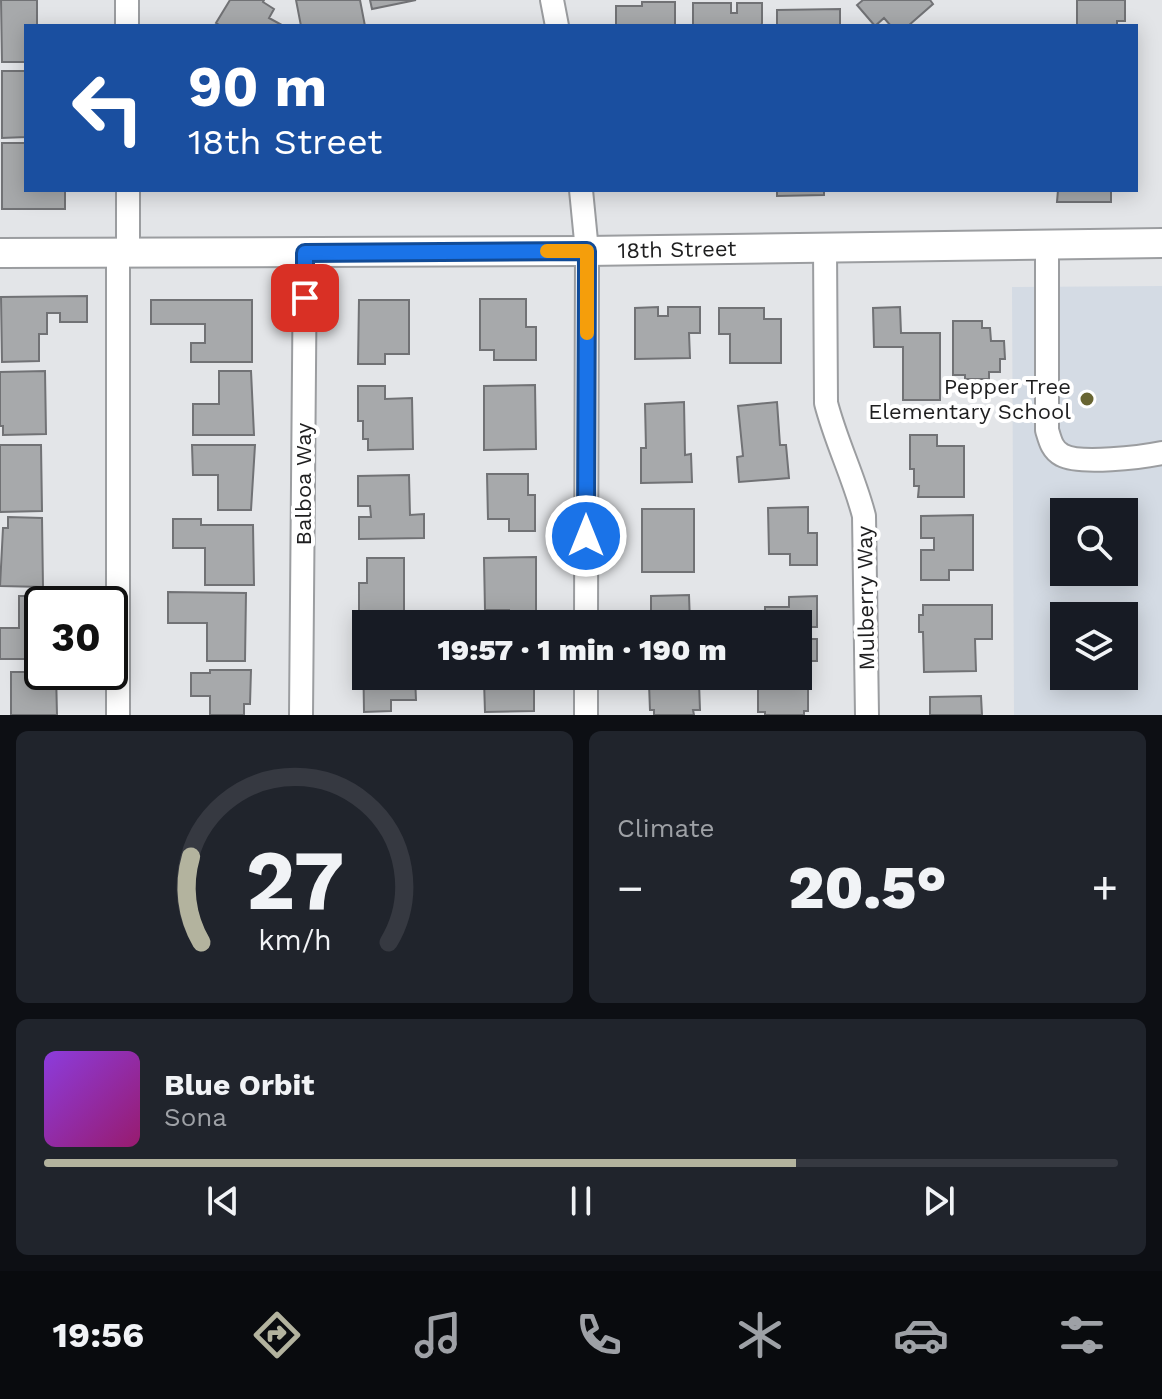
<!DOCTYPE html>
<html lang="en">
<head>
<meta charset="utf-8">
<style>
	:root { --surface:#171b24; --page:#20242c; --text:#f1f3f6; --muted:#9ea1a6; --line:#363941; --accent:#b3b39e }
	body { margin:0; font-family:"Work Sans",sans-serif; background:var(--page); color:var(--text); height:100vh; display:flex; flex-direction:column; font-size:30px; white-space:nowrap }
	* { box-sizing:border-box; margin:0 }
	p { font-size:26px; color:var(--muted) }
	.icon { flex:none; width:44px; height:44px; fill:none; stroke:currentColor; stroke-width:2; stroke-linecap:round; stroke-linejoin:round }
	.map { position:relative; height:715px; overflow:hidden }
	.details { display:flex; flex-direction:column; gap:16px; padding:16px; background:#0d0f14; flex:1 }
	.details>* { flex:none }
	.guide { position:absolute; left:24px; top:24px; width:1114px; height:168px; border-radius:0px; box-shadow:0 4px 20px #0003; background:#1a4fa0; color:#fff; overflow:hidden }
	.fabs { position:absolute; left:1050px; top:498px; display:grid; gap:16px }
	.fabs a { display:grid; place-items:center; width:88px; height:88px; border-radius:0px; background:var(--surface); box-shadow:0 4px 20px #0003; font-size:40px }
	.speed { position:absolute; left:24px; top:586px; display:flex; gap:16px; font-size:40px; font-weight:700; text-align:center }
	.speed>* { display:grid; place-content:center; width:104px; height:104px; border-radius:50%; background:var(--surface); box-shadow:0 4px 20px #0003; line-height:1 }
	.speed .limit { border:4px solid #111; border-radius:12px; background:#fff; color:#111 }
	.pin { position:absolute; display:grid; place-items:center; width:68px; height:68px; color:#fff; margin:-34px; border-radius:16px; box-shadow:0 4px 12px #0006 }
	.me { position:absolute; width:88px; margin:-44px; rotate:0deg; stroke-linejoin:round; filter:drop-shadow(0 0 6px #0008) }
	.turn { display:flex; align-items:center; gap:28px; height:168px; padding:0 32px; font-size:36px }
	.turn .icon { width:104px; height:104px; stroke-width:2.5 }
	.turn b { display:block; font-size:56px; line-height:68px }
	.big { font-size:60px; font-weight:800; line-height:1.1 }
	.details .card { flex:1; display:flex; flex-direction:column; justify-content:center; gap:12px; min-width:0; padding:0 28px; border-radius:12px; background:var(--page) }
	.details .dial { align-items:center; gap:0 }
	.dial svg { height:208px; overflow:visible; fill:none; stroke:var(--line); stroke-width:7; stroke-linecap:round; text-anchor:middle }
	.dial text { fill:var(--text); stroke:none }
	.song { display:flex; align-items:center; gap:24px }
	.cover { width:96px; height:96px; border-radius:12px; background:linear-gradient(135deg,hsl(270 70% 55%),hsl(320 70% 35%)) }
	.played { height:8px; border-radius:4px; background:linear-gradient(90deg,var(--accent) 70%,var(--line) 70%) }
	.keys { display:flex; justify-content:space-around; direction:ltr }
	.heat { display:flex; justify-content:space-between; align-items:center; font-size:44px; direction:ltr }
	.details .tiles { flex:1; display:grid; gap:16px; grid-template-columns:1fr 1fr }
	.card:last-child { grid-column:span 2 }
	.trip { position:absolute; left:352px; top:610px; width:460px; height:80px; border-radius:0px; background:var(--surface); box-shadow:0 4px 20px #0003; font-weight:800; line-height:80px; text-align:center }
	.menu { display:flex; height:128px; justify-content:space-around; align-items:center; background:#090b0e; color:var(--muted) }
	.menu .icon { width:56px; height:56px }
	.menu .selected { color:var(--accent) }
	.menu b { font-size:36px; color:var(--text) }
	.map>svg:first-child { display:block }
</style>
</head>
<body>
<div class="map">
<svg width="1162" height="715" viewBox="0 0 1162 715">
	<rect width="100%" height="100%" fill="#e3e5e8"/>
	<!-- built -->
	<path fill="#d4dbe4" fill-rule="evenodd" d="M 1162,286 L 1162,715 L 1014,715 L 1012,287 ZM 1064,512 L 1124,512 L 1124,572 L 1064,572 ZM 1064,616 L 1124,616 L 1124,676 L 1064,676 Z"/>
	<!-- building -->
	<path fill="#a7a9ab" stroke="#717275" stroke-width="2" d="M 1,0 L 37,0 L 37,26 L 26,26 L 26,62 L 2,62 Z
		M 230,0 L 264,0 L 263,2 L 274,9 L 269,18 L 282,25 L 221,26 L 216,23 Z
		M 296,0 L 360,0 L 365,26 L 301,26 Z
		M 370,0 L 416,0 L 372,9 Z
		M 863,0 L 930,0 L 933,4 L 908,26 L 891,26 L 884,18 L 875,26 L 857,5 Z
		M 1077,0 L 1125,0 L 1125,21 L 1117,21 L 1117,26 L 1077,26 Z
		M 642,2 L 675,2 L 675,26 L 616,26 L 616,6 L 642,6 Z
		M 693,3 L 731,3 L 731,13 L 737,13 L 737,3 L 762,3 L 762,23 L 761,26 L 693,26 Z
		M 840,9 L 840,26 L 777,26 L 777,10 Z
		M 2,71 L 26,71 L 26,137 L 2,138 Z
		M 2,143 L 26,143 L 26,190 L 65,190 L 65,209 L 2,209 Z
		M 777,190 L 824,190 L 824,195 L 777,196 Z
		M 1058,190 L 1111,190 L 1111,202 L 1057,202 Z
		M 87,296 L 87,322 L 60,322 L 60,313 L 47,313 L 47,334 L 39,334 L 39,361 L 2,362 L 1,297 Z
		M 480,299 L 526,299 L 526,327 L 536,327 L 536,360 L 494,360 L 494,350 L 480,350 Z
		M 151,300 L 252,300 L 252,362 L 191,362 L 191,343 L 205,343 L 205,324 L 151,324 Z
		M 359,300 L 409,300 L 409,354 L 385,354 L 385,364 L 358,364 Z
		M 658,307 L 658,316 L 668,316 L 668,307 L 700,307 L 700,333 L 689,333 L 690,358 L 635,359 L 635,308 Z
		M 900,307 L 901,333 L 940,333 L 940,400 L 903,400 L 903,347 L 874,347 L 873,308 Z
		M 719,308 L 764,308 L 764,319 L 781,319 L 781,363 L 730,363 L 730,334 L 719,334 Z
		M 953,321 L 982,321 L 982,328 L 990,328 L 991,341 L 1004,341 L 1005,359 L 1000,359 L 1000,372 L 989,372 L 989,379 L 965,379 L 965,375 L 953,375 Z
		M 45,371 L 46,434 L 3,435 L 3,426 L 0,426 L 0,372 Z
		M 219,371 L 251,371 L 254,435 L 193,435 L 193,404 L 219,404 Z
		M 535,385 L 536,449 L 484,450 L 484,386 Z
		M 358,386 L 385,386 L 385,399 L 412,398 L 413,449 L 368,450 L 368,439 L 363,439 L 363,421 L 358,421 Z
		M 684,402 L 685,455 L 691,454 L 692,482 L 641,483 L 641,448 L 646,448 L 645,404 Z
		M 777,402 L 780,445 L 786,445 L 789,478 L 739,482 L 737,457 L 743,456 L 738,406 Z
		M 910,435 L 937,435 L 937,446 L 964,446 L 964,497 L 918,497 L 919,486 L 914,486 L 914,469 L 910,469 Z
		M 0,445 L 41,445 L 42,511 L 0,512 Z
		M 192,445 L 255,445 L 251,510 L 218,510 L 218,475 L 193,475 Z
		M 487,474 L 528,474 L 528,495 L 535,495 L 535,531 L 509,531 L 509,519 L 488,519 Z
		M 409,475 L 410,515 L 424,514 L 424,538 L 359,539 L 359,517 L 371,517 L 370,506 L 358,506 L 358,476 Z
		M 808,507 L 808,533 L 817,533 L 817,565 L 790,565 L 790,554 L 769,554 L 768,508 Z
		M 642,509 L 694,509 L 694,572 L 642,572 Z
		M 973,515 L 973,570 L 949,570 L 949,580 L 921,580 L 921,550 L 934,550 L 934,538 L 921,538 L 921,516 Z
		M 8,517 L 42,518 L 43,587 L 0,586 L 3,528 L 8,528 Z
		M 173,519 L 201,519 L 201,525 L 253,525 L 254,585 L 205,585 L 205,548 L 173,548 Z
		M 536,557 L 536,622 L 509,622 L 509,610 L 485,610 L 484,558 Z
		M 367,558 L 404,558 L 404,624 L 388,624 L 388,618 L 359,619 L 359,583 L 367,583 Z
		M 29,592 L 70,592 L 70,604 L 42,604 L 42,659 L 0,659 L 0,628 L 19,628 L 19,596 L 30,596 Z
		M 168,592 L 246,593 L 245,661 L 207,661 L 207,623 L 168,623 Z
		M 689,595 L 690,624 L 642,624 L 642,619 L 651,619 L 651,596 Z
		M 817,596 L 817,627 L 803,627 L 803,639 L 817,639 L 817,661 L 798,661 L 798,624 L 765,624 L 765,607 L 789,607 L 789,597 Z
		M 923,605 L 992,605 L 992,639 L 975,639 L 976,671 L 924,672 L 923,632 L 919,632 L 919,615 L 923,615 Z
		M 363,647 L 366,647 L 366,676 L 415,676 L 416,700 L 391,700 L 391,711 L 364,712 Z
		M 210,670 L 251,670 L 250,704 L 244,704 L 244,715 L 210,715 L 210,696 L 191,696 L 191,673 L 210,673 Z
		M 11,672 L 56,672 L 57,715 L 11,715 Z
		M 467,676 L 537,676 L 537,685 L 534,685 L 534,711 L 485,712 L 484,681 L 467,681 Z
		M 699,683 L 700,710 L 693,710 L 694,715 L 654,715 L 654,710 L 650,710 L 649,684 Z
		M 808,684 L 808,711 L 804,711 L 804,715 L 765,715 L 765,712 L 758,712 L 758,685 Z
		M 981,696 L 982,715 L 930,715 L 930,697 Z"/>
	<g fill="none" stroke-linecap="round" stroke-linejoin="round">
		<!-- minor casing -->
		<g stroke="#9b9da0" stroke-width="26">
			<path id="minor" d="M 127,0 L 127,26
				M 552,0 L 557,26
				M 128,190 L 128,253
				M 581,190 L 587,251 L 586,624
				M 1047,244 L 1047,430 C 1050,440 1052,450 1062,455 C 1080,465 1142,457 1162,453
				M 825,247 L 826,403 C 836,442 854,477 864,516 L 867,715
				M 118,715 L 118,253
				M 301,715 L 305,253
				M 586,715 L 586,676"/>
		</g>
		<!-- major casing -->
		<g stroke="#9b9da0" stroke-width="32">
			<path id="major" d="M 0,253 L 587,251 L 1162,243"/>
		</g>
		<!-- minor -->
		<use href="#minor" stroke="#fff" stroke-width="22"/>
		<!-- major -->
		<use href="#major" stroke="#fff" stroke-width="28"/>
	</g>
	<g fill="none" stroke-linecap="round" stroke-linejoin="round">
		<!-- route casing -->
		<g stroke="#114b97" stroke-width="20">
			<path id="route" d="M 305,298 L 305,253 L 587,251 L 586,536"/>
		</g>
		<!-- route -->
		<use href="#route" stroke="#1a73e8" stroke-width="14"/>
		<!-- slow -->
		<path stroke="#f59e0b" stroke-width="14" d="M 547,251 L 587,251 L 587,333"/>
	</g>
	<!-- markers -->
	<circle fill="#686532" stroke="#fff" stroke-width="3" cx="1087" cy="399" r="8"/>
	<g text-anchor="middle" stroke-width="8" stroke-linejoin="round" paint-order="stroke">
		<!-- street labels -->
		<g font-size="22" fill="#1e1e1f" stroke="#fff">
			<text transform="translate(677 249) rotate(-1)" y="8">18th Street</text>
			<text transform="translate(303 484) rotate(-90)" y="8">Balboa Way</text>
			<text transform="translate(865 598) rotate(-91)" y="8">Mulberry Way</text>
		</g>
		<!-- poi labels -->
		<g font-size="22" fill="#1e1e1f" stroke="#fff" text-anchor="end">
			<text x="1071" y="394">Pepper Tree<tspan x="1071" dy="25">Elementary School</tspan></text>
		</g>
	</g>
</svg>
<div class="fabs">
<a><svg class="icon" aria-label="search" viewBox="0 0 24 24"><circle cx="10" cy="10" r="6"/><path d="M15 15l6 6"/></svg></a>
<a><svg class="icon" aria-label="layers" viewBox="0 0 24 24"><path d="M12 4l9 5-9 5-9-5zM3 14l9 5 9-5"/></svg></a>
</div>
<div class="speed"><div class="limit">30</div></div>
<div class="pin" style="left:305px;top:298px;background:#d93025"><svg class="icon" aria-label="arrive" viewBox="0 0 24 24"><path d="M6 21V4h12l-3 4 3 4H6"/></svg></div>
<svg class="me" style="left:586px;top:536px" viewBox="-20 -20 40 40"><circle r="17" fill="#1a73e8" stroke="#fff" stroke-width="3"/><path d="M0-11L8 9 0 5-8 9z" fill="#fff"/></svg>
<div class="trip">19:57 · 1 min · 190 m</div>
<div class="guide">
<div class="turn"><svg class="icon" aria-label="left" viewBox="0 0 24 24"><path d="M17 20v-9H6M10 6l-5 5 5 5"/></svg><div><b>90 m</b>18th Street</div></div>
</div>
</div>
<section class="details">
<div class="tiles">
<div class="card dial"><svg viewBox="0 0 100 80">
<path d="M14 69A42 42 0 1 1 86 69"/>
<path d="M14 69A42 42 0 0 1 10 36" stroke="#b3b39e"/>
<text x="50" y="56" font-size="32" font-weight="700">27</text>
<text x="50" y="72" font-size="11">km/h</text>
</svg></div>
<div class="card"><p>Climate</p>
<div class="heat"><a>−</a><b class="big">20.5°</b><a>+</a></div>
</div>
<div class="card">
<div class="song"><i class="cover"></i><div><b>Blue Orbit</b><p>Sona</p></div></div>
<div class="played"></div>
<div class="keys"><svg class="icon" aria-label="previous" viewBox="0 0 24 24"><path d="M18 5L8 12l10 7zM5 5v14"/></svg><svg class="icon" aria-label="pause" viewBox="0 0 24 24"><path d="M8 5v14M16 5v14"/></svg><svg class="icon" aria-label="next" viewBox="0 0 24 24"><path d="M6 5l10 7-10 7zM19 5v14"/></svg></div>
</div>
</div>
</section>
<nav class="menu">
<b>19:56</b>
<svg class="icon selected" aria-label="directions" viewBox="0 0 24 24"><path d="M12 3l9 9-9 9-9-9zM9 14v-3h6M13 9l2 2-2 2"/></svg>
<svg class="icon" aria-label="music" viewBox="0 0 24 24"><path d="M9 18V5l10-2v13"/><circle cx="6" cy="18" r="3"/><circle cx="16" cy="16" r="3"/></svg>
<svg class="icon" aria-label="phone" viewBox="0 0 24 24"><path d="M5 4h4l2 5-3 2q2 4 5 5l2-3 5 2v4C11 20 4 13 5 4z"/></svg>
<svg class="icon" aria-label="climate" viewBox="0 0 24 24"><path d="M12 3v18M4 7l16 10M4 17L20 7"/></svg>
<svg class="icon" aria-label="car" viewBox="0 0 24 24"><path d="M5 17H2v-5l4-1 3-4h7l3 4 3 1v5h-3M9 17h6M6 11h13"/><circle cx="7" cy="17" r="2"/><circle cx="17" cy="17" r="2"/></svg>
<svg class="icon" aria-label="filters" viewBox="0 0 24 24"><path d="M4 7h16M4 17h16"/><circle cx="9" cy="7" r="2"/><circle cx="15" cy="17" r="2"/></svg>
</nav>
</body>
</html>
